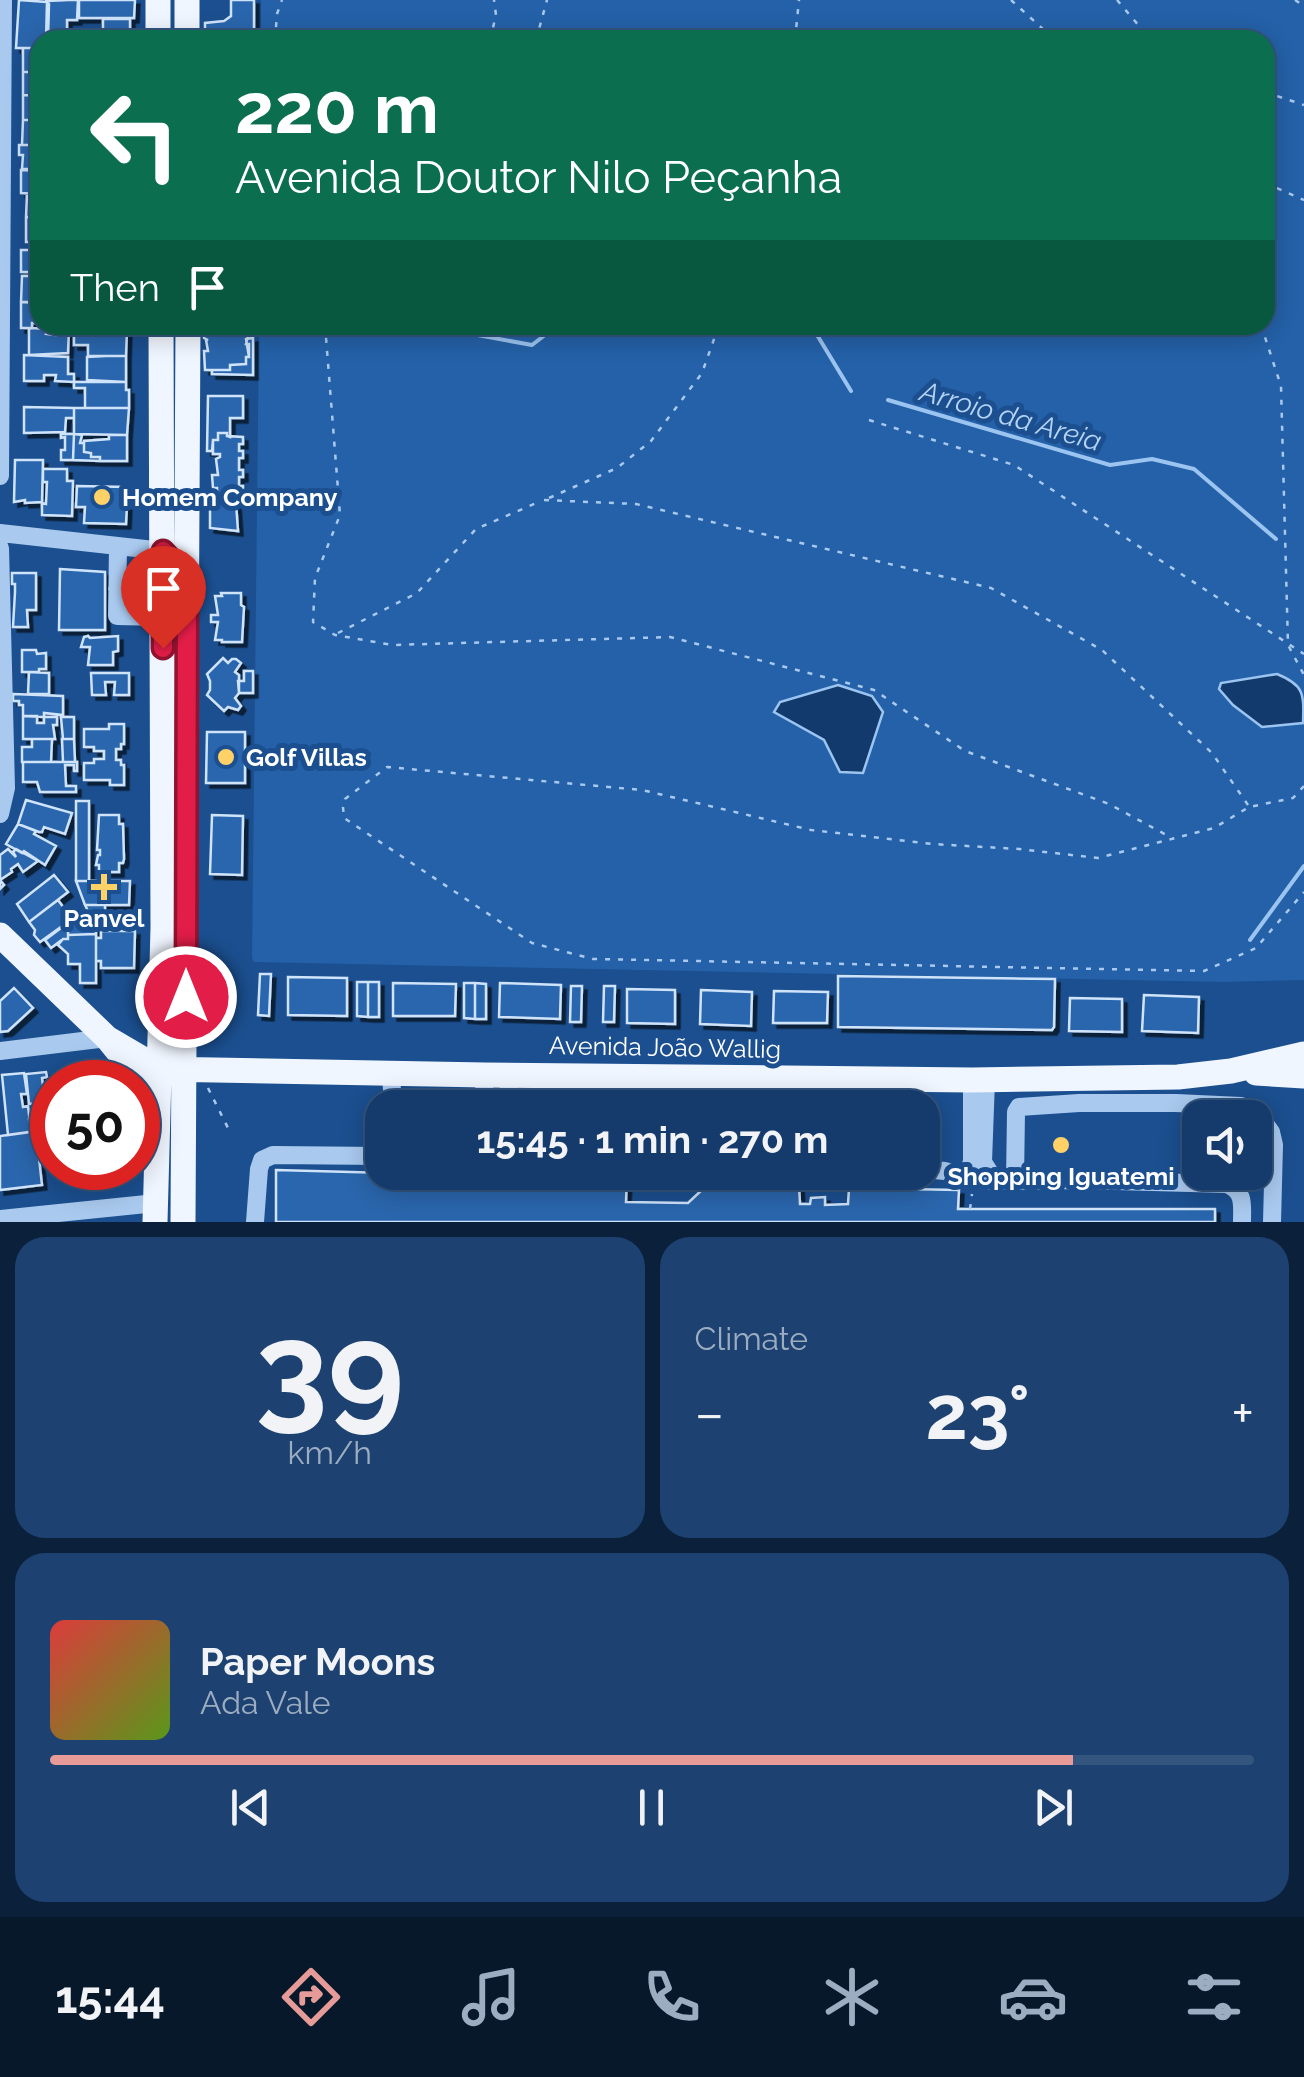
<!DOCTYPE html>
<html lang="en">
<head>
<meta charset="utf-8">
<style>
	:root { --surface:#143b6b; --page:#1d4271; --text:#f1f3f6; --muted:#9dadc1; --line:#33557e; --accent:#e69b98 }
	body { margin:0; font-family:Raleway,sans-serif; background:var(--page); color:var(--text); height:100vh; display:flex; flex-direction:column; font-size:38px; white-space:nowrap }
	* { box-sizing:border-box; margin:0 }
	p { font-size:32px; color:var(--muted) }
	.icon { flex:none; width:55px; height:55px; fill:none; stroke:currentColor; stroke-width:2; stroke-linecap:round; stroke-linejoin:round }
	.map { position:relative; height:1222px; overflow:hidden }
	.sheet { display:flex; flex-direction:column; gap:15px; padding:15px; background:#0b203b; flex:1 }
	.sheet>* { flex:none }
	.banner { position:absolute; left:30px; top:30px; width:1245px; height:305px; border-radius:30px; box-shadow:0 5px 25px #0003,0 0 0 2px var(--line); background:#0b6e4f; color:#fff; overflow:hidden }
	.fabs { position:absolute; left:1182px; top:1100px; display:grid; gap:20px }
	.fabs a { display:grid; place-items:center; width:90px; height:90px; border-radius:20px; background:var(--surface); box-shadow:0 5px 25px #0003,0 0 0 2px var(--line); font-size:50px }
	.speed { position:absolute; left:30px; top:1060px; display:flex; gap:20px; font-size:50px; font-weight:700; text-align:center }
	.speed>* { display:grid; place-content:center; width:130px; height:130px; border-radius:50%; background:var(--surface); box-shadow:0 5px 25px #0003,0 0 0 2px var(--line); line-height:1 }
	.speed .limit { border:15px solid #d22; background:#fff; color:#111 }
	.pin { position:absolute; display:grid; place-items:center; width:85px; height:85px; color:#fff; margin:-102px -42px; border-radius:50% 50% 50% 0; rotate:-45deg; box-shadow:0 0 10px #0007 }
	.pin .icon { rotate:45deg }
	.me { position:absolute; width:110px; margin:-55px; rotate:0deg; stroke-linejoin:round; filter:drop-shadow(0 0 8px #0008) }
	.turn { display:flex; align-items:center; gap:35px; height:210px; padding:0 40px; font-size:45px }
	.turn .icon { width:130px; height:130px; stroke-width:2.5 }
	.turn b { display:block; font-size:70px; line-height:85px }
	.then { display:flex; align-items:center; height:95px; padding:0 40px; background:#0003; gap:20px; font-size:38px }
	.big { font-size:75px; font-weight:700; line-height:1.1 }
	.sheet .widget { flex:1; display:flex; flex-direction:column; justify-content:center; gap:15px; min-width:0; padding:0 35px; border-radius:30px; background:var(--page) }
	.sheet .dial { align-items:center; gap:0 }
	.dial b { font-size:130px; line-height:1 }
	.song { display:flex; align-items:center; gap:30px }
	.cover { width:120px; height:120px; border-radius:15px; background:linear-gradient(135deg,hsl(0 70% 55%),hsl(90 70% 35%)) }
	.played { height:10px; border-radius:5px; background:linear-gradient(90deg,var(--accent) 85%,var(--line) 85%) }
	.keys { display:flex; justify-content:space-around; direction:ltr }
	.heat { display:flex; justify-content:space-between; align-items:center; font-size:55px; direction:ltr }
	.sheet .tiles { flex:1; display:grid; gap:15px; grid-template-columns:1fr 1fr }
	.widget:last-child { grid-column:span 2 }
	.trip { position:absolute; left:365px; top:1090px; width:575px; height:100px; border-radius:30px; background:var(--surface); box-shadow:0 5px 25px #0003,0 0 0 2px var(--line); font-weight:700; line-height:100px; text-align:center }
	.menu { display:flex; height:160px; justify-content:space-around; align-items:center; background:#08182b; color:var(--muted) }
	.menu .icon { width:70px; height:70px }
	.menu .current { color:var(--accent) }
	.menu b { font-size:45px; color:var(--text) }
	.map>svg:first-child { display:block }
</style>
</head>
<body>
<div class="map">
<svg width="1304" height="1222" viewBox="0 0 1304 1222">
	<defs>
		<filter id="shadow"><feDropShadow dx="4.5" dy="4.5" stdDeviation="0" flood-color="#0009"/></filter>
	</defs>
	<rect width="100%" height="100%" fill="#1b4f8f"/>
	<!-- green -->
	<path fill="#2461a8" d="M 261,0 L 1304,0 L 1304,980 L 1225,982 L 254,962 L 252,958 L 259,325 L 1265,325 L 1265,40 L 261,40 Z"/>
	<!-- water -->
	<path fill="#123a6d" stroke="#9cc4f0" stroke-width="2.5" d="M 1277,674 C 1304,685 1304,693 1303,723 L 1262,727 L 1233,705 L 1219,689 L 1221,683 Z
		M 838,685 L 872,696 L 883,712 L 863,773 L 840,772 L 824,740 L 774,712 L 780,702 Z"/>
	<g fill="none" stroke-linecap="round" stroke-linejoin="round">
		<!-- stream -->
		<path stroke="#9cc4f0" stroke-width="4" d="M 811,325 L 851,391
			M 461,332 L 532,345 L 558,325
			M 888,400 L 1110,465 L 1152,459 L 1194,469 L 1276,539
			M 1250,940 L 1304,866"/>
	</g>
	<!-- building -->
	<path fill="#2a66ad" stroke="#cfe3fa" stroke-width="2.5" filter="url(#shadow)" d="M 19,0 L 47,2 L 46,40 L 40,40 L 40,48 L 16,48 Z
		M 69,0 L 78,0 L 77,20 L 67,20 L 67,39 L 48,39 L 49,4 L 47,1 Z
		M 79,0 L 135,0 L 134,18 L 79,18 Z
		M 231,0 L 254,0 L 254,40 L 205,40 L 205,23 L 224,21 L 231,16 Z
		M 103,19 L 130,19 L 130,40 L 102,40 L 102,38 L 106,38 L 106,29 L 103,28 Z
		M 23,48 L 40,48 L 40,72 L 23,72 Z
		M 23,72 L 40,72 L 40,96 L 23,95 Z
		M 23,95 L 39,96 L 39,120 L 23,120 Z
		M 23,120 L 37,120 L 37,123 L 40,123 L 40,142 L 37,142 L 37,145 L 22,145 Z
		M 19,145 L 39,145 L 38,169 L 22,169 L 23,155 L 19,155 Z
		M 21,170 L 40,171 L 38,194 L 21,193 Z
		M 27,194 L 40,194 L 40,213 L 38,213 L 38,217 L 26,217 Z
		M 26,217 L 39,218 L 40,242 L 26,242 Z
		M 21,250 L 40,250 L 40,272 L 21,272 Z
		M 22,276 L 40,276 L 40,297 L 33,297 L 32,302 L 21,302 Z
		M 21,302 L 37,303 L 37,307 L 40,307 L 40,323 L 32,323 L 32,328 L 21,328 Z
		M 204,325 L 245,325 L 245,331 L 249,331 L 246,344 L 249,344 L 249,357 L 246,357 L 246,364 L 230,365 L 230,370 L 205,370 L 204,351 L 208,351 L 206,340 L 208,340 L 204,338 Z
		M 32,328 L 47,329 L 46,334 L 56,335 L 56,329 L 69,329 L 68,353 L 29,355 L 29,329 Z
		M 74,329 L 127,330 L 126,356 L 88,356 L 88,345 L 74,345 Z
		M 253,338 L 253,375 L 212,374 L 212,370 L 230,370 L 230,365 L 246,364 L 246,357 L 249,357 L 246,339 Z
		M 24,355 L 68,357 L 68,374 L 74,374 L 74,382 L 55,381 L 56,375 L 44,375 L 44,381 L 24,381 Z
		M 106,356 L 126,356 L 126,382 L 87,380 L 87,357 Z
		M 74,382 L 126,382 L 126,390 L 129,390 L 129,408 L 85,408 L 85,388 L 74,388 Z
		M 208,396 L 243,396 L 243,418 L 230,418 L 230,437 L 227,436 L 227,433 L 218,433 L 218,440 L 213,440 L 212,451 L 207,451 Z
		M 24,407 L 74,408 L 74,418 L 66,418 L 65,432 L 24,433 Z
		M 74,408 L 129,408 L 127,435 L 74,434 Z
		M 218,433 L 227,433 L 227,436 L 243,437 L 243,444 L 239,444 L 239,451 L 243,451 L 243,458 L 239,458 L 239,470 L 243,470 L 243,477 L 239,477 L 239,486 L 243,486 L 243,492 L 226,492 L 226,496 L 217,495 L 217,488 L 213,488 L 212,475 L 218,475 L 216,459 L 220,457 L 220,454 L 213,454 L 213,440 L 218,440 Z
		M 61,434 L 74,434 L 73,460 L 61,460 L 61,450 L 65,450 L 65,437 L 61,438 Z
		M 74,434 L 82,435 L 80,443 L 84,443 L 84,452 L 91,453 L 91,457 L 100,457 L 100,461 L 73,460 Z
		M 109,435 L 127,435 L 127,461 L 100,461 L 100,457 L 91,457 L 91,453 L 84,452 L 84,441 L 109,439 Z
		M 15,460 L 43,460 L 42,502 L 25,503 L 25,500 L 14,502 Z
		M 43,469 L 67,469 L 67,481 L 73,481 L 72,516 L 42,515 L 42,503 L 46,504 L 47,482 L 43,482 Z
		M 77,486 L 128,487 L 126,524 L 84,523 L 85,507 L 76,507 Z
		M 210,495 L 226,496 L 226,503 L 236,503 L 238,531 L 210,528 Z
		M 60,569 L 105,572 L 105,630 L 59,630 Z
		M 12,573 L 36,573 L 36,610 L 27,610 L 28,627 L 13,627 L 15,592 L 15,584 L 12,584 Z
		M 221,593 L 241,593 L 241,605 L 244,607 L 242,642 L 222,642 L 222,640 L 215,640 L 218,622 L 211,622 L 211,615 L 218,615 L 215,596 L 222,596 Z
		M 88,636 L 90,638 L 118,636 L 118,651 L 113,652 L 113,665 L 88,665 L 90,647 L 81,647 L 84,637 Z
		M 22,650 L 36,650 L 37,654 L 46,653 L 46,669 L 39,669 L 39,672 L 22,672 Z
		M 223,658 L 228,663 L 232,659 L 236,659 L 241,663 L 235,672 L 239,675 L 239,693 L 235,698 L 241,706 L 238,710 L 228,707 L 224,711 L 207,695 L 210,690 L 210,681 L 207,674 Z
		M 244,671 L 253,671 L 253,693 L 239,693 L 238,681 L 244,681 Z
		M 29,672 L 49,673 L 49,694 L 28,694 Z
		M 91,673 L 129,673 L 129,695 L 114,695 L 115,682 L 105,682 L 106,695 L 92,695 Z
		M 13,694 L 63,696 L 63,715 L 44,713 L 44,717 L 23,716 L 23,705 L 19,705 L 19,701 L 13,701 Z
		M 23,716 L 37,716 L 37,723 L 44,723 L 44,717 L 57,717 L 57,725 L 53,725 L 55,739 L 23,739 Z
		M 61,717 L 74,717 L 74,739 L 63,739 Z
		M 109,724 L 124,724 L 124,744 L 121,744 L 121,749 L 116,749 L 116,760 L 121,760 L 121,765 L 124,765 L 124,785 L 110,785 L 110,780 L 84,780 L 84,763 L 94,763 L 94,759 L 104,759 L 104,751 L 94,751 L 94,747 L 84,747 L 84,729 L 109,729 Z
		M 207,732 L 245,732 L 245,783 L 206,783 Z
		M 32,739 L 52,739 L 51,762 L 22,762 L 22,747 L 32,747 Z
		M 62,739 L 74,739 L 75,762 L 63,762 Z
		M 23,762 L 77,762 L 77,771 L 74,771 L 74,765 L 65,765 L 66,786 L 76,786 L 76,792 L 40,792 L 37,782 L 23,782 Z
		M 26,800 L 72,813 L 65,834 L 44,827 L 42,832 L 39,832 L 18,824 Z
		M 76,801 L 89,801 L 89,881 L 76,881 Z
		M 99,815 L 119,815 L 119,824 L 123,824 L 124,859 L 123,863 L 119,863 L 119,872 L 99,872 L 99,865 L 96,865 L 98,855 L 100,855 L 100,850 L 97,850 Z
		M 212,815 L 243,816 L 242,875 L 210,874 Z
		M 18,824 L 36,831 L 34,834 L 56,846 L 45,865 L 24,851 L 22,853 L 6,844 Z
		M 8,849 L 16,857 L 13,852 L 16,849 L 38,861 L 23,872 L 18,864 L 11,869 L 12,872 L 0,880 L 4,885 L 0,889 L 0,855 Z
		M 54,875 L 68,892 L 29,922 L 17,904 Z
		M 76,881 L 130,881 L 129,905 L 85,905 Z
		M 58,900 L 72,919 L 40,942 L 34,935 L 35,930 L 29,922 Z
		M 85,905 L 105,905 L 105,924 L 68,925 L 87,909 Z
		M 96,924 L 96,934 L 68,935 L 68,925 Z
		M 65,925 L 68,929 L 68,939 L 63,939 L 51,948 L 45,940 Z
		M 101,931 L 135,931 L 134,968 L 101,968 L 101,961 L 96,961 L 96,938 L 101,938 Z
		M 96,934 L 96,983 L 80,983 L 80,964 L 68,964 L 68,954 L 58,945 L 63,939 L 68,939 L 68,935 Z
		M 260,974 L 271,974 L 269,1016 L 258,1015 Z
		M 838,976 L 1055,979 L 1054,1027 L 1052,1030 L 838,1027 Z
		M 288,977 L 347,978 L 347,1016 L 288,1015 Z
		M 357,982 L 368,982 L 368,1017 L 357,1016 Z
		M 368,982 L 379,982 L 379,1017 L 368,1017 Z
		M 393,983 L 456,984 L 455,1016 L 393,1016 Z
		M 464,983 L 475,983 L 475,1019 L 464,1018 Z
		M 475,983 L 486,984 L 486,1019 L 475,1019 Z
		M 500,983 L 561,985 L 560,1019 L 499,1017 Z
		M 571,986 L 582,986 L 581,1022 L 570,1022 Z
		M 604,986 L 615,986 L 614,1022 L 603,1022 Z
		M 14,988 L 33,1008 L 8,1031 L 0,1032 L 0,1001 Z
		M 627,989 L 675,990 L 675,1024 L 627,1023 Z
		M 701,990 L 752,992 L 751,1026 L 700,1024 Z
		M 774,991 L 828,992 L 827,1023 L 773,1023 Z
		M 1144,995 L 1199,997 L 1198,1033 L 1142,1031 Z
		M 1070,998 L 1122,999 L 1122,1032 L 1069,1031 Z
		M 46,1072 L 47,1077 L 42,1078 L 45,1102 L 29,1104 L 26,1074 Z
		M 24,1073 L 27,1094 L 21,1094 L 23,1107 L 28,1106 L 31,1132 L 8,1135 L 2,1075 Z
		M 50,1102 L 52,1130 L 31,1132 L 29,1119 L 44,1117 L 43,1103 Z
		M 36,1131 L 42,1185 L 0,1190 L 0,1136 Z
		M 65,1168 L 118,1168 L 117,1173 L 66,1179 Z
		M 276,1170 L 533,1177 L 533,1186 L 616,1185 L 616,1176 L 627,1176 L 626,1202 L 688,1203 L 705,1187 L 799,1185 L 800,1204 L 810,1204 L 811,1198 L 825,1197 L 825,1205 L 848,1204 L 849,1188 L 959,1190 L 958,1209 L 1215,1209 L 1215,1222 L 276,1222 Z
		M 663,1172 L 715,1172 L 715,1184 L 663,1185 Z"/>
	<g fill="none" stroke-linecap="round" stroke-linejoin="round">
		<!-- path -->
		<path stroke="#a9c9ee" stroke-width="2.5" stroke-dasharray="5 8" stroke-linecap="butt" d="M 1011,0 L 1055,40
			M 1117,0 L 1151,40
			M 1295,0 L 1304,6
			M 275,40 L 277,14 L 282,0
			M 490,40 L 496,15 L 494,0
			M 536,40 L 547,0
			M 795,40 L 799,0
			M 1265,92 L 1304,105
			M 1265,183 L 1304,200
			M 325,325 L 340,515 L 315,578 L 313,622 L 335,635 L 392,645 L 670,637 L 874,690 L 965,751 L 1109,804 L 1172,838
			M 1261,325 L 1281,386 L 1288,645 L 1304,675
			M 869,420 L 1014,465 L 1304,654
			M 549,498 L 617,468 L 651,441 L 702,373 L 719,325
			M 544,500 L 636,504 L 991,588 L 1102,650 L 1212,753 L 1248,805
			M 338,633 L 417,593 L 476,529 L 541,501
			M 1304,786 L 1293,798 L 1249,807 L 1214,828 L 1098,858 L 1019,849 L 932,844 L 811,830 L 642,790 L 387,767 L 345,799 L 343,807 L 344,818 L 532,943 L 593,959 L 1204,971 L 1256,948 L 1304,892
			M 208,1088 L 228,1128
			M 970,1209 L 972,1194"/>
		<!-- minor -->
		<path stroke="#a9c9ee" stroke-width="18" d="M 0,476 L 3,0
			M 0,533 L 163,551
			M 118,546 L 117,616 L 163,617
			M 0,548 L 6,788 L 0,814
			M 117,589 L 163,589
			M 0,1051 L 107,1038
			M 391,1073 L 393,1108
			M 986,1080 L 983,1162 L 995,1181
			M 483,1108 L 485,1075
			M 508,1108 L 509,1075
			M 585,1108 L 601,1102 L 727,1103 L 732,1108
			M 922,1169 L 945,1171 L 967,1179 L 995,1181 L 1079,1180 L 1227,1184 C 1245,1191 1242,1206 1242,1222
			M 967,1179 L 972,1161 L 972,1080
			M 1015,1180 L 1016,1112 L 1019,1107 L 1079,1103 L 1176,1103 L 1241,1106 L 1257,1113 L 1271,1132 L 1274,1145 L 1272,1222
			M 0,1219 L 156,1203
			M 255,1222 L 259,1169 L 262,1160 L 273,1155 L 382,1156"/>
		<!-- major -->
		<path stroke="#f0f6ff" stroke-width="25" d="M 158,0 L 158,40
			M 187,0 L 187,40
			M 0,935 L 107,1038 L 158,1101
			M 107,1038 L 160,1069 L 485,1075 L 972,1080 L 1178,1077 L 1231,1071 L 1304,1054
			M 1256,1073 L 1304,1076
			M 155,1222 L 163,928 L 161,325
			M 183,1222 L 188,325"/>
	</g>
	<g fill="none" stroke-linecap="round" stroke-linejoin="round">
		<!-- route casing -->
		<g stroke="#92132f" stroke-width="25">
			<path id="route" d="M 163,648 L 163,551 L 178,567 L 187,588 L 186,997"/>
		</g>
		<!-- route -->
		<use href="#route" stroke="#e11d48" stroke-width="18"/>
	</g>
	<!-- markers -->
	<g fill="#ffd166" stroke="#1b4f8f" stroke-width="4">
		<circle cx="102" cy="497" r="10"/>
		<circle cx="226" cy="757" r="10"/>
		<path d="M99 872h10v10h10v10h-10v10h-10v-10h-10v-10h10z"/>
		<circle cx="1061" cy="1145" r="10"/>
	</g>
	<g text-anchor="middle" stroke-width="10" stroke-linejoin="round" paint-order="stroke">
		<!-- poi labels -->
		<g font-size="25" font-weight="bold" fill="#fff" stroke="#1b4f8f" text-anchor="start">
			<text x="122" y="506">Homem Company</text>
			<text x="246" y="766">Golf Villas</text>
			<text x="104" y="927" text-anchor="middle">Panvel</text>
			<text x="1061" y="1185" text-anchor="middle">Shopping Iguatemi</text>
		</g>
		<!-- street labels -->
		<g font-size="25" fill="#fff" stroke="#1b4f8f">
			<text transform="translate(665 1047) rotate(1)" y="9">Avenida João Wallig</text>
		</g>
		<!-- water labels -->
		<g font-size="28" font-style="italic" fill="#b5d3f5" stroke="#1b4f8f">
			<text transform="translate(1011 416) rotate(16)" y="10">Arroio da Areia</text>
		</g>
	</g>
</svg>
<div class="fabs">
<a><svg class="icon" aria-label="sound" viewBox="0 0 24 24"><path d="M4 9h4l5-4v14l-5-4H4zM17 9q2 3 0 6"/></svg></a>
</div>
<div class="speed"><div class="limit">50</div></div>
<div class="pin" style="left:163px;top:648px;background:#d93025"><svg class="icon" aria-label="arrive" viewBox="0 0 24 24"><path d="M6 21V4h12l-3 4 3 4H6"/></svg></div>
<svg class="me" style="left:186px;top:997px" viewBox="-20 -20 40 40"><circle r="17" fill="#e11d48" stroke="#fff" stroke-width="3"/><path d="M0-11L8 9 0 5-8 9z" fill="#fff"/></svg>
<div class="trip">15:45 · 1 min · 270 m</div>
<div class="banner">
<div class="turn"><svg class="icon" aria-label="left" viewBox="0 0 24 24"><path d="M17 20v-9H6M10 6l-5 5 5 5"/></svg><div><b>220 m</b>Avenida Doutor Nilo Peçanha</div></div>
<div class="then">Then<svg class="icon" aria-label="arrive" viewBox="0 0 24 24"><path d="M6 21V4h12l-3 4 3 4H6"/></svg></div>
</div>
</div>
<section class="sheet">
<div class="tiles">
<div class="widget dial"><b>39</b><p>km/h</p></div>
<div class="widget"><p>Climate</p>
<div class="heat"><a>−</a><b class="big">23°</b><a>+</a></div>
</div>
<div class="widget">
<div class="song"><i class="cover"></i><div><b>Paper Moons</b><p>Ada Vale</p></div></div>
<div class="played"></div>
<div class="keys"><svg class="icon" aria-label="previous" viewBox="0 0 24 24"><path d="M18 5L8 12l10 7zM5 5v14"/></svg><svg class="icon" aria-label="pause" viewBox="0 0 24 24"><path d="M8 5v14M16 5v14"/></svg><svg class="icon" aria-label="next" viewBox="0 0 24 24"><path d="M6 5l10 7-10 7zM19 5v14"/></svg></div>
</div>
</div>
</section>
<nav class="menu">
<b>15:44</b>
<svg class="icon current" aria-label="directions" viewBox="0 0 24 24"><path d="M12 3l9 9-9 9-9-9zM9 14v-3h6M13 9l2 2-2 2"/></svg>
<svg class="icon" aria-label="music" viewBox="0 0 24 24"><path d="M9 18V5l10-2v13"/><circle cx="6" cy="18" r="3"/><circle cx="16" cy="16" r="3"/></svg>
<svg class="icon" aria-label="phone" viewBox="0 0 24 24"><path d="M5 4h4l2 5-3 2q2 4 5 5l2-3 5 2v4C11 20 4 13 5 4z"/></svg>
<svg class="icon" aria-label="climate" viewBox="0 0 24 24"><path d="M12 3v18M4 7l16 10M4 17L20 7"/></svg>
<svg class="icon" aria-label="car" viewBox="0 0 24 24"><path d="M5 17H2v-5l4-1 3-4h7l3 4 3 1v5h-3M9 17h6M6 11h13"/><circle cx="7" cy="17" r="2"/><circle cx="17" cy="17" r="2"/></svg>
<svg class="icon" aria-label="filters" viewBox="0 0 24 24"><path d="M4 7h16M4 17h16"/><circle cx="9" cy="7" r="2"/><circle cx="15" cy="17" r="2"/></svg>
</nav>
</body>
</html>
